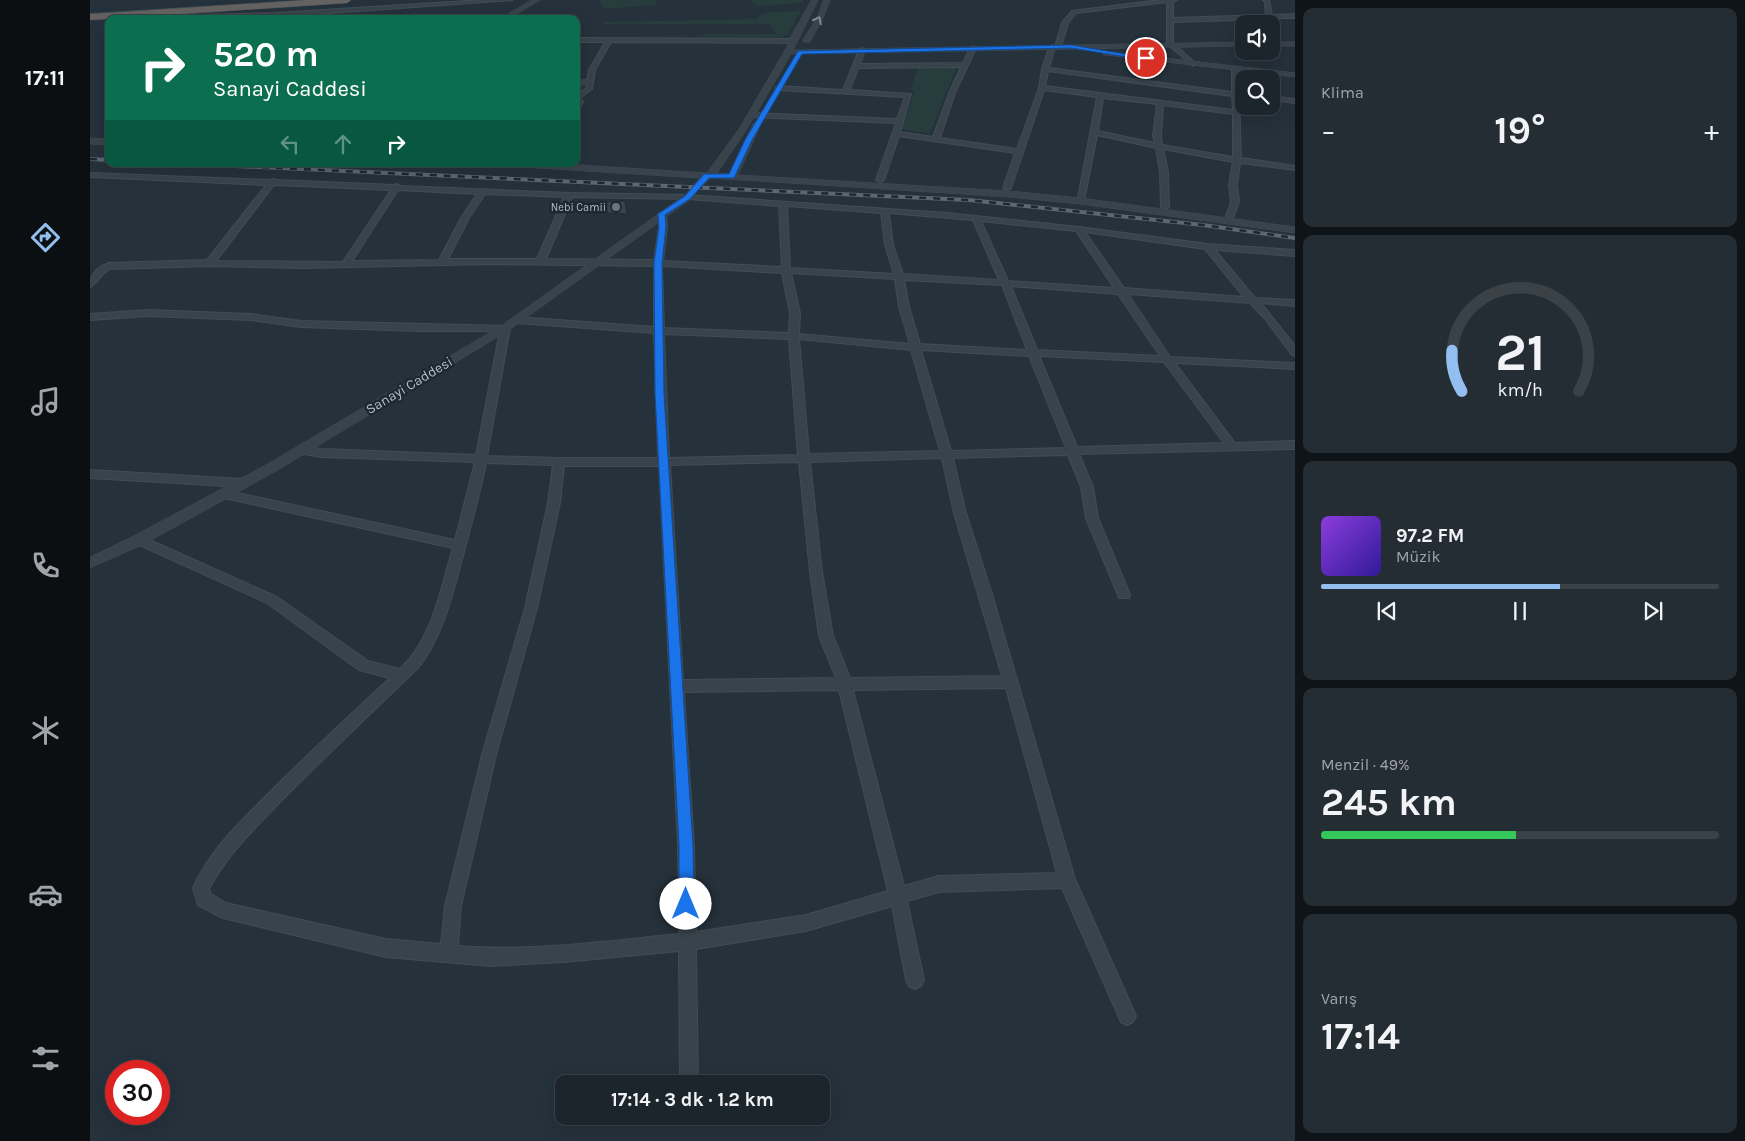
<!DOCTYPE html>
<html lang="tr">
<head>
<meta charset="utf-8">
<style>
	:root { --surface:#1c252c; --page:#252d34; --text:#f1f3f6; --muted:#a0a5a9; --line:#3a4248; --accent:#92bfef }
	body { margin:0; font-family:Karla,sans-serif; background:var(--page); color:var(--text); height:100vh; display:flex; flex-direction:column; font-size:19px; white-space:nowrap }
	* { box-sizing:border-box; margin:0 }
	p { font-size:16px; color:var(--muted) }
	.icon { flex:none; width:28px; height:28px; fill:none; stroke:currentColor; stroke-width:2; stroke-linecap:round; stroke-linejoin:round }
	.map { position:relative; flex:1; overflow:hidden }
	.sheet { display:flex; flex-direction:column; gap:8px; padding:8px; background:#0f1418; width:450px }
	.sheet>* { flex:none }
	.guide { position:absolute; left:15px; top:15px; width:475px; height:152px; border-radius:10px; box-shadow:0 5px 20px #0002,0 0 0 1px var(--line); background:#0b6e4f; color:#fff; overflow:hidden }
	.fabs { position:absolute; left:1145px; top:15px; display:grid; gap:10px }
	.fabs a { display:grid; place-items:center; width:45px; height:45px; border-radius:10px; background:var(--surface); box-shadow:0 5px 20px #0002,0 0 0 1px var(--line); font-size:25px }
	.speed { position:absolute; left:15px; top:1060px; display:flex; gap:10px; font-size:25px; font-weight:700; text-align:center }
	.speed>* { display:grid; place-content:center; width:65px; height:65px; border-radius:50%; background:var(--surface); box-shadow:0 5px 20px #0002,0 0 0 1px var(--line); line-height:1 }
	.speed .limit { border:8px solid #d22; background:#fff; color:#111 }
	.pin { position:absolute; display:grid; place-items:center; width:42px; height:42px; color:#fff; margin:-21px; border:2px solid #fff; border-radius:50%; box-shadow:0 1px 5px #0007 }
	.me { position:absolute; width:55px; margin:-28px; rotate:0deg; stroke-linejoin:round; filter:drop-shadow(0 0 4px #0008) }
	.turn { display:flex; align-items:center; gap:18px; height:105px; padding:0 25px; font-size:22px }
	.turn .icon { width:65px; height:65px; stroke-width:2.5 }
	.turn b { display:block; font-size:35px; line-height:42px }
	.lanes { display:flex; align-items:center; height:48px; padding:0 25px; background:#0003; justify-content:center; gap:25px; direction:ltr }
	.lanes .off { opacity:.35 }
	.big { font-size:38px; font-weight:700; line-height:1.1 }
	.sheet .tile { flex:1; display:flex; flex-direction:column; justify-content:center; gap:8px; min-width:0; padding:0 18px; border-radius:10px; background:var(--page) }
	.sheet .dial { align-items:center; gap:0 }
	.dial svg { height:130px; overflow:visible; fill:none; stroke:var(--line); stroke-width:7; stroke-linecap:round; text-anchor:middle }
	.dial text { fill:var(--text); stroke:none }
	.song { display:flex; align-items:center; gap:15px }
	.cover { width:60px; height:60px; border-radius:8px; background:linear-gradient(135deg,hsl(270 70% 55%),hsl(250 70% 35%)) }
	.played { height:5px; border-radius:2px; background:linear-gradient(90deg,var(--accent) 60%,var(--line) 60%) }
	.keys { display:flex; justify-content:space-around; direction:ltr }
	.heat { display:flex; justify-content:space-between; align-items:center; font-size:28px; direction:ltr }
	.charge { height:8px; border-radius:4px; background:linear-gradient(90deg,#34c759 49%,var(--line) 0) }
	.trip { position:absolute; left:465px; top:1075px; width:275px; height:50px; border-radius:10px; background:var(--surface); box-shadow:0 5px 20px #0002,0 0 0 1px var(--line); font-weight:700; line-height:50px; text-align:center }
	main { display:flex; flex:1; min-height:0 }
	.tab-bar { display:flex; flex-direction:column; width:90px; justify-content:space-around; align-items:center; background:#0b0f12; color:var(--muted) }
	.tab-bar .icon { width:35px; height:35px }
	.tab-bar .selected { color:var(--accent) }
	.tab-bar b { font-size:22px; color:var(--text) }
	.map>svg:first-child { display:block }
</style>
</head>
<body>
<main>
<nav class="tab-bar">
<b>17:11</b>
<svg class="icon selected" aria-label="directions" viewBox="0 0 24 24"><path d="M12 3l9 9-9 9-9-9zM9 14v-3h6M13 9l2 2-2 2"/></svg>
<svg class="icon" aria-label="music" viewBox="0 0 24 24"><path d="M9 18V5l10-2v13"/><circle cx="6" cy="18" r="3"/><circle cx="16" cy="16" r="3"/></svg>
<svg class="icon" aria-label="phone" viewBox="0 0 24 24"><path d="M5 4h4l2 5-3 2q2 4 5 5l2-3 5 2v4C11 20 4 13 5 4z"/></svg>
<svg class="icon" aria-label="climate" viewBox="0 0 24 24"><path d="M12 3v18M4 7l16 10M4 17L20 7"/></svg>
<svg class="icon" aria-label="car" viewBox="0 0 24 24"><path d="M5 17H2v-5l4-1 3-4h7l3 4 3 1v5h-3M9 17h6M6 11h13"/><circle cx="7" cy="17" r="2"/><circle cx="17" cy="17" r="2"/></svg>
<svg class="icon" aria-label="filters" viewBox="0 0 24 24"><path d="M4 7h16M4 17h16"/><circle cx="9" cy="7" r="2"/><circle cx="15" cy="17" r="2"/></svg>
</nav>
<div class="map">
<svg width="1205" height="1141" viewBox="0 0 1205 1141">
	<rect width="100%" height="100%" fill="#25313b"/>
	<!-- green -->
	<path fill="#273c3c" d="M 510,0 L 565,0 L 568,5 L 513,9 Z
		M 661,0 L 713,0 L 713,3 L 669,6 L 665,5 Z
		M 711,11 L 698,35 L 691,37 L 613,37 L 614,34 L 686,34 L 680,24 L 513,24 L 514,22 L 667,19 L 669,15 L 678,12 Z
		M 829,65 L 867,66 L 840,134 L 811,129 L 825,91 L 820,90 Z"/>
	<!-- building -->
	<path fill="#384551" stroke="#202a32" d="M 535,201 L 537,214 L 517,213 L 516,202 Z"/>
	<g fill="none" stroke-linecap="round" stroke-linejoin="round">
		<!-- minor casing -->
		<g stroke="#424c54" stroke-width="2">
			<path id="minor" d="M 393,0 L 422,0 L 184,17 L 98,19 L 95,17 L 104,8 L 107,10 L 103,15 L 184,13 Z
				M 1070,0 L 1087,0 L 1083,2 L 1083,18 L 1176,15 L 1175,2 L 1173,0 L 1179,0 L 1182,15 L 1205,14 L 1205,18 L 1182,18 L 1181,25 L 1181,24 L 1177,24 L 1177,19 L 1083,22 L 1083,43 L 1105,63 L 1103,66 L 1077,44 L 1077,2 L 986,13 L 978,23 L 971,47 L 968,49 L 965,47 L 959,68 L 1142,92 L 1142,68 L 1147,67 L 1149,93 L 1154,94 L 1154,98 L 1149,97 L 1151,158 L 1205,166 L 1205,170 L 1150,163 L 1147,185 L 1149,202 L 1143,218 L 1136,216 L 1141,202 L 1139,185 L 1143,162 L 1073,149 L 1078,172 L 1079,207 L 1075,209 L 1071,207 L 1070,172 L 1066,148 L 1007,135 L 994,201 L 987,203 L 1007,97 L 954,90 L 921,188 L 917,190 L 913,188 L 925,153 L 809,136 L 794,180 L 790,182 L 786,180 L 806,123 L 662,117 L 659,115 L 662,113 L 807,119 L 815,97 L 688,90 L 685,88 L 688,86 L 753,90 L 769,50 L 772,48 L 775,50 L 770,64 L 873,63 L 880,48 L 883,46 L 886,48 L 865,93 L 850,138 L 927,149 L 949,88 L 952,69 L 959,47 L 962,45 L 965,47 L 972,23 L 982,11 ZM 871,67 L 859,93 L 843,137 L 810,132 L 821,94 L 760,90 L 768,68 ZM 958,71 L 1142,96 L 1143,110 L 955,86 ZM 1013,98 L 1067,104 L 1063,136 L 1065,143 L 1008,131 ZM 1073,105 L 1143,114 L 1143,157 L 1072,145 L 1071,136 Z
				M 1181,29 L 1184,31 L 1187,45 L 1182,44 Z
				M 486,38 L 702,39 L 705,41 L 702,43 L 521,42 L 505,70 L 502,89 L 486,101 L 486,96 L 496,88 L 497,84 L 486,85 L 486,81 L 497,80 L 499,70 L 515,42 L 486,42 Z
				M 1181,96 L 1205,99 L 1205,103 L 1181,100 Z
				M 0,173 L 180,180 L 183,179 L 186,180 L 304,185 L 307,184 L 311,186 L 479,193 L 598,195 L 857,213 L 989,227 L 1118,244 L 1205,250 L 1205,256 L 1125,250 L 1165,298 L 1205,300 L 1205,306 L 1171,303 L 1205,346 L 1205,356 L 1202,355 L 1176,320 L 1160,303 L 1038,294 L 1080,357 L 1205,363 L 1205,369 L 1085,363 L 1145,443 L 1205,441 L 1205,449 L 989,454 L 1003,487 L 1008,518 L 1040,595 L 1039,598 L 1029,598 L 1028,595 L 996,518 L 991,487 L 978,455 L 863,458 L 876,513 L 902,594 L 985,879 L 1046,1016 L 1043,1022 L 1037,1025 L 1031,1022 L 972,888 L 849,892 L 817,901 L 834,980 L 831,986 L 825,989 L 819,986 L 816,980 L 802,906 L 716,931 L 606,949 L 608,1084 L 590,1084 L 589,951 L 474,962 L 401,966 L 296,957 L 133,918 L 108,905 L 103,888 C 120,849 152,820 181,791 C 220,752 260,715 300,678 L 269,670 L 177,603 L 45,543 L 43,540 L 49,536 L 53,537 L 187,597 L 278,661 L 310,669 C 343,638 350,590 363,548 L 134,498 L 128,494 L 134,490 L 365,540 L 385,462 L 231,457 L 208,453 L 206,450 L 212,446 L 231,449 L 386,455 L 410,331 L 329,331 L 211,327 L 161,320 L 58,316 L 0,320 L 0,314 L 58,310 L 161,314 L 211,321 L 418,326 L 420,328 L 397,456 L 469,458 L 568,458 L 564,333 L 427,323 L 422,320 L 427,317 L 564,327 L 564,266 L 401,264 L 214,268 L 120,266 L 20,269 C 11,272 9,283 0,287 C 0,274 7,267 19,263 L 117,260 L 176,185 L 0,177 ZM 184,185 L 301,190 L 253,262 L 126,261 ZM 308,190 L 387,194 L 371,218 L 349,260 L 262,261 ZM 395,194 L 474,197 L 447,259 L 358,259 L 379,218 ZM 482,197 L 598,199 L 689,206 L 692,267 L 573,261 L 577,227 L 576,214 L 572,212 L 568,214 L 569,227 L 564,260 L 456,259 ZM 697,206 L 791,213 L 795,245 L 804,274 L 700,268 ZM 799,213 L 883,220 L 909,280 L 813,274 L 803,245 ZM 891,221 L 986,231 L 1024,288 L 918,281 ZM 995,232 L 1115,249 L 1154,297 L 1034,288 ZM 572,266 L 692,273 L 700,313 L 699,333 L 574,328 ZM 701,273 L 805,279 L 809,307 L 820,344 L 709,334 L 710,313 ZM 814,280 L 912,285 L 937,350 L 830,344 L 819,307 ZM 921,286 L 1028,294 L 1070,356 L 947,350 ZM 574,334 L 699,339 L 708,455 L 579,458 ZM 709,339 L 821,350 L 850,451 L 719,454 ZM 831,350 L 939,356 L 976,448 L 861,451 ZM 949,356 L 1074,362 L 1134,443 L 987,447 ZM 852,458 L 864,513 L 912,676 L 760,678 L 743,636 L 732,572 L 720,462 ZM 709,462 L 720,572 L 729,636 L 746,678 L 593,680 L 580,465 ZM 396,463 L 463,465 L 458,503 L 435,608 L 392,755 L 355,906 L 351,944 L 296,939 L 136,903 L 121,894 L 119,889 C 138,853 167,826 194,798 C 238,754 283,711 328,668 C 354,635 362,595 373,556 C 381,525 390,494 396,463 ZM 474,466 L 569,466 L 588,846 L 589,934 C 516,941 441,952 368,946 L 371,906 L 406,755 L 447,608 L 470,503 ZM 916,688 L 967,873 L 849,876 L 814,886 L 763,690 ZM 749,690 L 798,891 L 716,915 L 606,932 L 604,846 L 594,692 Z
				M 0,470 L 153,479 L 159,483 L 153,487 L 0,478 Z"/>
		</g>
		<!-- tertiary casing -->
		<g stroke="#424c54" stroke-width="1">
			<path id="tertiary" d="M 442,0 L 450,0 L 418,19 L 410,19 Z
				M 722,0 L 728,0 L 703,50 L 1154,42 L 1154,46 L 701,54 L 657,129 L 627,173 L 639,174 L 663,124 L 667,121 L 671,124 L 648,175 L 919,191 L 990,198 L 1205,227 L 1205,233 L 990,204 L 919,197 L 621,178 L 609,188 L 601,199 L 419,330 L 186,471 L 54,544 L 0,568 L 0,557 L 44,536 L 176,465 L 411,326 L 595,195 L 610,178 L 432,167 L 428,164 L 472,164 L 617,173 L 649,129 L 701,40 L 700,39 Z
				M 734,0 L 740,0 L 733,18 L 720,42 L 714,42 L 713,40 L 727,18 Z
				M 1181,42 L 1205,42 L 1205,46 L 1181,46 Z
				M 1014,51 L 1205,73 L 1205,77 L 1017,55 L 1014,55 Z
				M 486,97 L 494,101 L 489,111 L 486,111 Z
				M 0,138 L 19,139 L 19,145 L 0,144 Z"/>
		</g>
		<!-- trunk casing -->
		<g stroke="#444e56" stroke-width="1">
			<path id="trunk" d="M 217,0 L 261,0 L 257,3 L 0,20 L 0,14 Z"/>
		</g>
		<!-- minor -->
		<use href="#minor" fill="#39434b" fill-rule="evenodd"/>
		<!-- tertiary -->
		<use href="#tertiary" fill="#39434b" fill-rule="evenodd"/>
		<!-- trunk -->
		<use href="#trunk" fill="#646361" fill-rule="evenodd"/>
		<!-- rail casing -->
		<g stroke="#5b6772" stroke-width="4">
			<path id="rail" d="M 0,159 L 19,160
				M 102,164 L 879,200 L 1113,225 L 1205,238"/>
		</g>
		<!-- rail -->
		<use href="#rail" stroke="#1e2830" stroke-width="2.5" stroke-dasharray="7" stroke-linecap="butt"/>
	</g>
	<!-- one-way arrows -->
	<defs><path id="oneway-chevron" d="M-2-3.5L2.5 0L-2 3.5" fill="none" stroke-width="1.6" stroke-linecap="round" stroke-linejoin="round" transform="scale(1.25)"/></defs>
	<use stroke="#7d878f" href="#oneway-chevron" transform="translate(728 20) rotate(-63)"/>
	<!-- route -->
	<path fill="#1a73e8" stroke="#114b97" d="M 981,45 L 1058,58 L 1056,60 L 981,48 L 712,54 L 662,140 L 644,178 L 619,178 L 600,199 L 575,215 L 576,227 L 572,263 L 574,394 L 603,846 L 604,904 L 602,909 L 596,911 L 591,909 L 589,904 L 589,846 L 565,394 L 564,263 L 569,227 L 568,214 L 595,196 L 614,174 L 639,174 L 655,140 L 708,51 Z"/>
	<!-- markers -->
	<circle fill="#6b7280" stroke="#1e2830" stroke-width="2" cx="526" cy="207" r="5"/>
	<g text-anchor="middle" stroke-width="5" stroke-linejoin="round" paint-order="stroke">
		<!-- far-poi labels -->
		<g font-size="11" fill="#b5bec7" stroke="#1e2830" text-anchor="end">
			<text x="516" y="211">Nebi Camii</text>
		</g>
		<!-- street labels -->
		<g font-size="14" fill="#b5bec7" stroke="#1e2830">
			<text transform="translate(319 385) rotate(-31)" y="5">Sanayi Caddesi</text>
		</g>
	</g>
</svg>
<div class="fabs">
<a><svg class="icon" aria-label="sound" viewBox="0 0 24 24"><path d="M4 9h4l5-4v14l-5-4H4zM17 9q2 3 0 6"/></svg></a>
<a><svg class="icon" aria-label="search" viewBox="0 0 24 24"><circle cx="10" cy="10" r="6"/><path d="M15 15l6 6"/></svg></a>
</div>
<div class="speed"><div class="limit">30</div></div>
<div class="pin" style="left:1056px;top:58px;background:#d93025"><svg class="icon" aria-label="arrive" viewBox="0 0 24 24"><path d="M6 21V4h12l-3 4 3 4H6"/></svg></div>
<svg class="me" style="left:596px;top:904px" viewBox="-20 -20 40 40"><circle r="19" fill="#fff"/><path d="M0-13L10 11 0 6-10 11z" fill="#1a73e8"/></svg>
<div class="trip">17:14 · 3 dk · 1.2 km</div>
<div class="guide">
<div class="turn"><svg class="icon" aria-label="right" viewBox="0 0 24 24"><path d="M7 20v-9h11M14 6l5 5-5 5"/></svg><div><b>520 m</b>Sanayi Caddesi</div></div>
<div class="lanes"><svg class="icon off" aria-label="left" viewBox="0 0 24 24"><path d="M17 20v-9H6M10 6l-5 5 5 5"/></svg><svg class="icon off" aria-label="ahead" viewBox="0 0 24 24"><path d="M12 20V5M6 11l6-6 6 6"/></svg><svg class="icon" aria-label="right" viewBox="0 0 24 24"><path d="M7 20v-9h11M14 6l5 5-5 5"/></svg></div>
</div>
</div>
<section class="sheet">
<div class="tile"><p>Klima</p>
<div class="heat"><a>−</a><b class="big">19°</b><a>+</a></div>
</div>
<div class="tile dial"><svg viewBox="0 0 100 80">
<path d="M14 69A42 42 0 1 1 86 69"/>
<path d="M14 69A42 42 0 0 1 8 44" stroke="#92bfef"/>
<text x="50" y="56" font-size="32" font-weight="700">21</text>
<text x="50" y="72" font-size="11">km/h</text>
</svg></div>
<div class="tile">
<div class="song"><i class="cover"></i><div><b>97.2 FM</b><p>Müzik</p></div></div>
<div class="played"></div>
<div class="keys"><svg class="icon" aria-label="previous" viewBox="0 0 24 24"><path d="M18 5L8 12l10 7zM5 5v14"/></svg><svg class="icon" aria-label="pause" viewBox="0 0 24 24"><path d="M8 5v14M16 5v14"/></svg><svg class="icon" aria-label="next" viewBox="0 0 24 24"><path d="M6 5l10 7-10 7zM19 5v14"/></svg></div>
</div>
<div class="tile"><p>Menzil · 49%</p><b class="big">245 km</b><div class="charge"></div></div>
<div class="tile"><p>Varış</p><b class="big">17:14</b></div>
</section>
</main>
</body>
</html>
